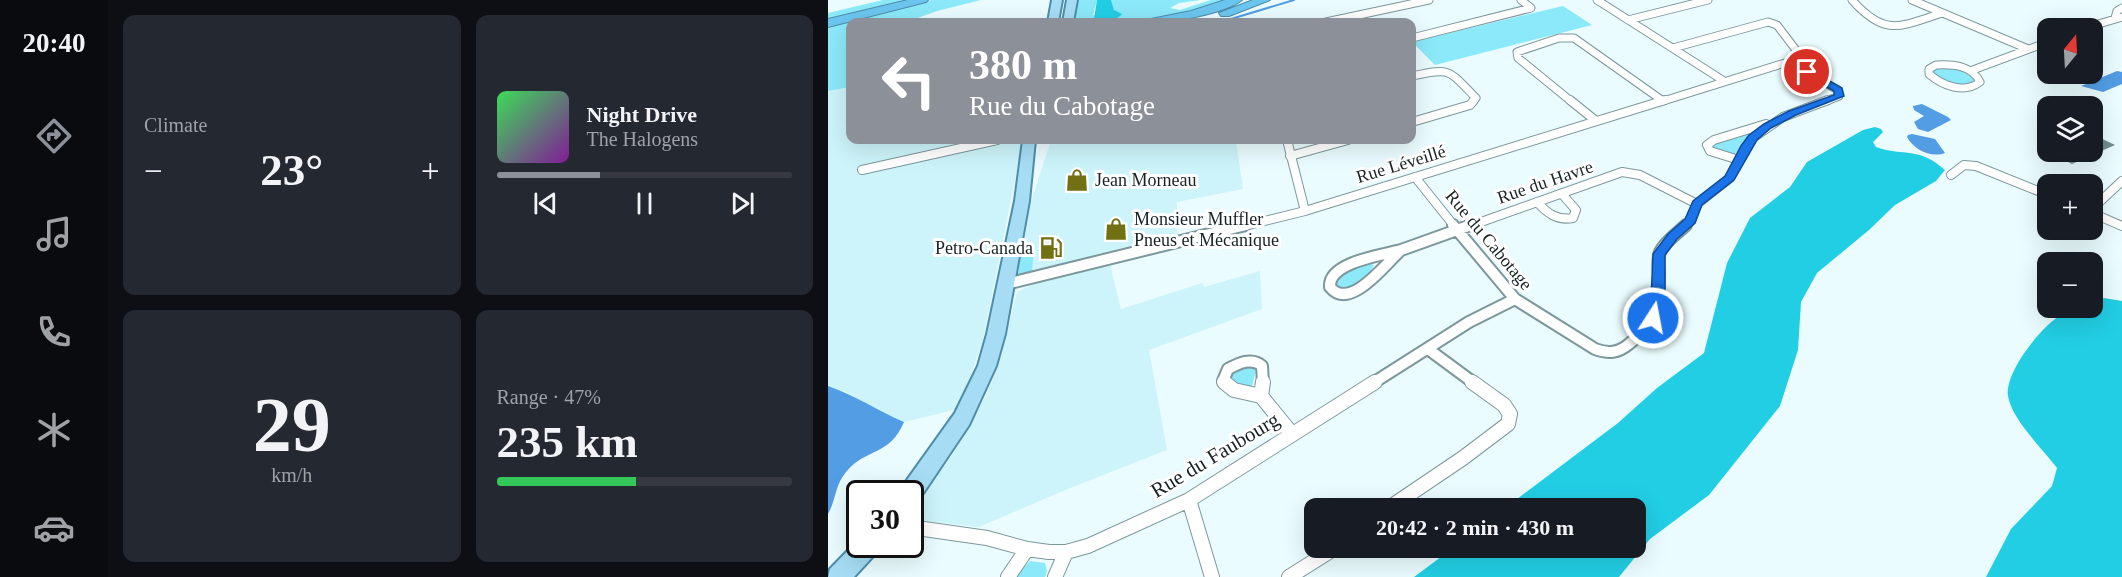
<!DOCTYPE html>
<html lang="en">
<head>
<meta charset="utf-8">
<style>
	:root { --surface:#171b24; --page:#242831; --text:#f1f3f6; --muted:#9ea1a6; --line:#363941; --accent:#8c9099 }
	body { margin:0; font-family:"Times New Roman",serif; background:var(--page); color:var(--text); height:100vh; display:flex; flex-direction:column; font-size:22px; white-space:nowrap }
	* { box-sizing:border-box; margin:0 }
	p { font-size:20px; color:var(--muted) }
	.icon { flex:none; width:33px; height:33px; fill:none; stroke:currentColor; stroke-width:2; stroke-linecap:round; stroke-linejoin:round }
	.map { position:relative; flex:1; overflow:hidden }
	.details { display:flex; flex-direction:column; gap:15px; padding:15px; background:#0d0f14; width:720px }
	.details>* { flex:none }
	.guide { position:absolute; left:18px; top:18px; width:570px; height:126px; border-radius:12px; box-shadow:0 6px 24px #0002; background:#8c9099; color:#fff; overflow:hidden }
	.needle { width:39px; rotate:18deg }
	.fabs { position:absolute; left:1209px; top:18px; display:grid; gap:12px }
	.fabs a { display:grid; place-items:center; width:66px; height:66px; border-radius:12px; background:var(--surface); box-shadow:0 6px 24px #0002; font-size:30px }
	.speed { position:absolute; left:18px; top:480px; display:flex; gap:12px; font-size:30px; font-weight:700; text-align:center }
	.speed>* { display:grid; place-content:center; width:78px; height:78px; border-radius:50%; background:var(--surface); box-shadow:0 6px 24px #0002; line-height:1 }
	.speed .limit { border:3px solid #111; border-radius:9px; background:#fff; color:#111 }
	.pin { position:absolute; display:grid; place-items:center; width:51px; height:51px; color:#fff; margin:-26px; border:3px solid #fff; border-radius:50%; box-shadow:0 2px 6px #0007 }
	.me { position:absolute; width:66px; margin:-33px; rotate:11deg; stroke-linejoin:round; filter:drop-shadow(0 0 4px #0008) }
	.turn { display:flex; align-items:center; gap:21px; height:126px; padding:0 24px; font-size:27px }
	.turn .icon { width:78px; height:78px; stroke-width:2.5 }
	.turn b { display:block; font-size:42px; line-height:51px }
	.big { font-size:45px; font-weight:700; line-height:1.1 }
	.details .widget { flex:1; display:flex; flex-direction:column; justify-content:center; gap:9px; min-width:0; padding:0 21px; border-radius:12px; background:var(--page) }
	.details .dial { align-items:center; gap:0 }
	.dial b { font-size:78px; line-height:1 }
	.song { display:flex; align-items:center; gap:18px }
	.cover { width:72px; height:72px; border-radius:9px; background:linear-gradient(135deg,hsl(130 70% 55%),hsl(290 70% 35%)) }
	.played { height:6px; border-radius:3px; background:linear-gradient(90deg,var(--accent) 35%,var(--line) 35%) }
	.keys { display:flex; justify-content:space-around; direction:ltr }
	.heat { display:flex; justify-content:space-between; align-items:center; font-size:33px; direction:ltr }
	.charge { height:9px; border-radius:4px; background:linear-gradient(90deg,#34c759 47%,var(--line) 0) }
	.details .tiles { flex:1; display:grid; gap:15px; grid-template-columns:repeat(2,1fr) }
	.trip { position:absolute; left:476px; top:498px; width:342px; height:60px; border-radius:12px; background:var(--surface); box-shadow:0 6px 24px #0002; font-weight:700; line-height:60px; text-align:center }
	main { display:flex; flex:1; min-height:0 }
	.tab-bar { display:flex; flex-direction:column; width:108px; justify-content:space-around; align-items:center; background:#090b0e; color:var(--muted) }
	.tab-bar .icon { width:42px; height:42px }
	.tab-bar .active { color:var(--accent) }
	.tab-bar b { font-size:27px; color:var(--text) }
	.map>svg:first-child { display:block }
</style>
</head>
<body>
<main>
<nav class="tab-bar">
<b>20:40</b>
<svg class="icon active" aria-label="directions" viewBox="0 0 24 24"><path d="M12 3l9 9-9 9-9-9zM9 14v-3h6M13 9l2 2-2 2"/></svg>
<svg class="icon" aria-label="music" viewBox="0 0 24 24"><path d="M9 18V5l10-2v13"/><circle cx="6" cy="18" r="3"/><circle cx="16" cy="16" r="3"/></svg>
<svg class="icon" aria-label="phone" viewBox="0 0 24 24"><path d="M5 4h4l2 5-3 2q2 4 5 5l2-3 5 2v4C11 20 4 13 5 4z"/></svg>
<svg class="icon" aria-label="climate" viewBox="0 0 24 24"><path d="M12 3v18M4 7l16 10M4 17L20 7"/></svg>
<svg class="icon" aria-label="car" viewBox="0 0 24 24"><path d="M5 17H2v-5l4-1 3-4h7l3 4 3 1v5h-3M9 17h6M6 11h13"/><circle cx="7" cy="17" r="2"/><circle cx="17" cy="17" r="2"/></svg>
</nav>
<section class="details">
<div class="tiles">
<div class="widget"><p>Climate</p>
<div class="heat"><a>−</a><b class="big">23°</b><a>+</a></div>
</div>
<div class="widget">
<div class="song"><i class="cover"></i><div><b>Night Drive</b><p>The Halogens</p></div></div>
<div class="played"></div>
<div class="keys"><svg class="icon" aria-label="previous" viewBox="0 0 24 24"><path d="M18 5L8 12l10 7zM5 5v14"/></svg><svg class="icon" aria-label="pause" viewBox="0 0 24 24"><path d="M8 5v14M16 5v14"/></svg><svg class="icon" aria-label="next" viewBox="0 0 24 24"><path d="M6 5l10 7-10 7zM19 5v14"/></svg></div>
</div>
<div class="widget dial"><b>29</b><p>km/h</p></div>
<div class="widget"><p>Range · 47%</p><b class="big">235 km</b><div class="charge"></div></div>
</div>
</section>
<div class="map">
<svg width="1294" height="577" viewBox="0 0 1294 577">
	<rect width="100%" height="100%" fill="#eafcff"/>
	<!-- built -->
	<path fill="#ccf4fa" d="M 22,87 L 22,140 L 157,140 L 109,156 L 187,140 L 195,140 L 154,344 L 130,409 L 76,422 L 53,412 L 18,392 L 0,386 L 0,91 Z
		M 223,140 L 408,140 L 415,189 L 349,202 L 349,239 L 190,275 L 203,202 Z
		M 282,265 L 293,309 L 374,283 L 376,287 L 432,271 L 434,309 L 321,350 L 339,450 L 242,488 L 151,527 L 83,519 L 82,510 L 125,454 L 159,394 L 174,354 L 189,292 L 212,281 Z"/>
	<!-- green -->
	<path fill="#8be9f9" d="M 55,0 L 85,0 L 0,22 L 0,13 Z
		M 104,0 L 153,0 L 109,11 L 87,19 L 86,22 L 22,22 L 22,87 L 0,91 L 0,26 Z
		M 247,0 L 269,0 L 265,15 L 293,14 L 286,11 L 283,0 L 372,0 L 351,3 L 342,8 L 352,10 L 383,0 L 404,0 L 316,22 L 245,22 Z
		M 735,6 L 764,25 L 607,65 L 584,42 Z
		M 1111,67 C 1125,68 1139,69 1148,81 C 1133,89 1122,82 1108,76 L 1105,71 Z
		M 919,133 L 923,134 L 907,154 L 885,148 L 884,146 L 888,144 Z
		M 199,246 L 206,249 L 204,272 L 190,275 L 194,247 Z
		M 542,264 L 546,265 C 538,279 524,295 507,285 L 508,277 L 523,269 Z
		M 409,367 L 423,367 L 428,370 L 424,386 L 410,386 L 402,378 Z
		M 202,561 L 217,563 L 219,571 L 217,577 L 186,577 Z"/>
	<!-- forest -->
	<path fill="#22cee4" d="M 269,0 L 283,0 L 286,10 L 294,14 C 287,22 275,22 266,19 Z
		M 1047,127 L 1053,129 L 1055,132 L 1045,142 L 1048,147 C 1077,157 1090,146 1117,170 L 1108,181 L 1067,205 L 1041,230 L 989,273 L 973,302 L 970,350 L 952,406 L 881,495 L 822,539 L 791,577 L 586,577 L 625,548 L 807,548 L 807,508 L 677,508 L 790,423 L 829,388 L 876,353 L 899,263 L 922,218 L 962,187 L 979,162 L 1035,130 Z
		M 1276,298 L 1294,301 L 1294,577 L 1158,577 L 1183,529 L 1224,486 L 1229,468 C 1215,449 1184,420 1180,396 C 1176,370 1222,314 1246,308 C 1251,306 1259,308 1264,308 L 1265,301 Z"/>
	<!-- water -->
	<path fill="#529de4" d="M 1289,71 L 1294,72 L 1294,84 L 1275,92 L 1253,86 Z
		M 1094,104 L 1120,117 L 1123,120 L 1100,132 L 1090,129 L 1086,122 L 1096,116 L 1086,110 L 1085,106 Z
		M 1084,134 L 1107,139 L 1117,153 C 1103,158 1086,150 1079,137 L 1080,135 Z
		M 0,386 C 27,395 50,411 76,422 C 61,457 39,447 18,472 C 7,485 8,500 0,514 Z"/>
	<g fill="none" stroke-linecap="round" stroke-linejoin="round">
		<!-- stream -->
		<path stroke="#529de4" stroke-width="2" d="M 393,22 L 466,0"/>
	</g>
	<!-- building -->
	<path fill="#718c8a" d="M 1264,134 L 1287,145 L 1244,164 L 1220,152 L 1264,152 Z"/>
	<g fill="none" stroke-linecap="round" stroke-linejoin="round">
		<!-- street-far3 casing -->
		<g stroke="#7c989c" stroke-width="9">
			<path id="street-far3" d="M 769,0 L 896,81
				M 1024,0 C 1057,37 1071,27 1114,13
				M 1084,0 L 1200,49
				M 1287,18 L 1289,11 L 1294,8
				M 800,20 L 880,0
				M 498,22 L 601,0
				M 1257,28 L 1294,17
				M 584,38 L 703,8 L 693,0
				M 960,62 L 1010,90 L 1011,96 L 996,102
				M 1108,65 C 1124,64 1144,65 1152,82 C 1136,94 1115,86 1101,74 L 1101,69 Z
				M 1142,71 L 1220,42
				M 584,76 C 624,67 620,70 648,98 L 645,102
				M 744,102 L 690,58 L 689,52 L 731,38 L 746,38 L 835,101
				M 832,102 L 960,62 L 971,54 L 949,25 L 940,22 L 845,48"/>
		</g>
		<!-- street-far2 casing -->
		<g stroke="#7c989c" stroke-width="10">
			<path id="street-far2" d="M 742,100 L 768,121
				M 584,122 L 642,105 L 646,100
				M 459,140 L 477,211
				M 462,156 L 520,140
				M 911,160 L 882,151 L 879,145 L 886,140 L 938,124
				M 34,170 L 169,140
				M 1123,175 L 1136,165 L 1148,166 L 1220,195
				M 587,177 L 627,227
				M 709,202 C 719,213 729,221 745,218 L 748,210 L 734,194
				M 1264,209 L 1294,181
				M 1264,213 L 1294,226
				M 412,227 L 477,211 L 837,100
				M 639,227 L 794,172 L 812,175 L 869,204
				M 857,227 L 863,221 L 869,204 L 902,178 L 925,138 L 955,117 L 1000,100"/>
		</g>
		<!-- street-far1 casing -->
		<g stroke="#7c989c" stroke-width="14">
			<path id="street-far1" d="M 625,225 L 687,299 L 767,349 C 781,354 790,353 801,344 C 826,325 830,305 831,275 C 831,268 829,258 832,252 C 837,241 850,233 858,225
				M 573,250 C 558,263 522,312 502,287 C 500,262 555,255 573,250 Z
				M 573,250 L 643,225
				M 178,284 L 418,225
				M 600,349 L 646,383
				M 397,383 L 395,381 L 400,369 C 411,363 424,357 434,366 L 435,383
				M 545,383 L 641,322 L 687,299"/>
		</g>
		<!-- street casing -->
		<g stroke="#7c989c" stroke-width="16">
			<path id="street" d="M 396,382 L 406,390 L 433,396
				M 433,396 L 464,434
				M 433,396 L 435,382
				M 361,500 L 384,577
				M 561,508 L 635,458 L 680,424 L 682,414 L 676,405 L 644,382
				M 82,527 L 159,538 L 199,549 L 221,552 L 238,552 L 260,546 L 361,500 L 547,382
				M 180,577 L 199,549
				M 227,577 L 238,552
				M 461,577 L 507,548"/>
		</g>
		<!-- primary casing -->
		<g stroke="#4e8da8" stroke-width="4">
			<path id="primary" d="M 224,0 L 234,0 L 230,22 L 220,22 Z
				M 239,0 L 249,0 L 245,22 L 235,22 Z
				M 195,140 L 207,140 L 201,201 L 177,334 L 168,366 L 141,425 L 90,501 L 82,504 L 82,494 L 72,494 L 74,487 L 127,413 L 150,366 L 159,334 L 187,201 Z
				M 32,538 L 32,544 L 52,544 L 49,552 L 26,577 L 0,577 L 2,569 Z"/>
		</g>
		<!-- highway casing -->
		<g stroke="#4e8da8" stroke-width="2">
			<path id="highway" d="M 80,0 L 100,0 L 98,2 L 0,27 L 0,19 Z
				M 397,0 L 414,0 C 398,13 342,24 321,22 L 323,19 L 363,11 Z
				M 425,0 L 442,0 L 401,16 L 393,16 L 391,13 Z"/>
		</g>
		<!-- street-far3 -->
		<use href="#street-far3" stroke="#fff" stroke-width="7"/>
		<!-- street-far2 -->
		<use href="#street-far2" stroke="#fff" stroke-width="8"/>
		<!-- street-far1 -->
		<use href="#street-far1" stroke="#fff" stroke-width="10"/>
		<!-- street -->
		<use href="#street" stroke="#fff" stroke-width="14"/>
		<!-- primary -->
		<use href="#primary" fill="#a6ddf5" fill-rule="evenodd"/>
		<!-- highway -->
		<use href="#highway" fill="#6bc6ef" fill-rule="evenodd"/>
	</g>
	<!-- route -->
	<path fill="#1a73e8" stroke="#114b97" stroke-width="1.5" d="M 975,70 L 982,70 L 1014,88 L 1016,96 L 968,115 L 943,128 L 929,140 L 906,180 L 874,205 L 867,223 L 849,239 L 837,255 L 837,301 L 830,322 L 820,322 L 818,318 L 823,301 L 825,254 L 840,234 L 857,219 L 865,201 L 897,176 L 913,146 L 921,135 L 936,124 L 961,111 L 1006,95 L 1006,91 L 975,74 Z"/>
	<!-- icons -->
	<defs>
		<g id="shop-bare" transform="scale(1.8)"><path d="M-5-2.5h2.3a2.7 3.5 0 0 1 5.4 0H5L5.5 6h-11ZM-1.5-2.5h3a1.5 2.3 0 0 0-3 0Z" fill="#717012" stroke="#fff" stroke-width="2.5" paint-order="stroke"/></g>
		<g id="fuel-bare" transform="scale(1.8)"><path d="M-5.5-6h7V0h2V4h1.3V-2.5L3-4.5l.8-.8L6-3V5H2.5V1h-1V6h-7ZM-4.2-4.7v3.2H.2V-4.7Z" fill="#717012" stroke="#fff" stroke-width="2.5" paint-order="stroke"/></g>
	</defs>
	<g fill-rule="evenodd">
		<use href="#shop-bare" x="249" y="180"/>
		<use href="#shop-bare" x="288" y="229"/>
		<use href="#fuel-bare" x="223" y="248"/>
	</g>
	<g text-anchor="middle" stroke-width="6" stroke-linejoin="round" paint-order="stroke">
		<!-- street labels -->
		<g font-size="18" fill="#172224" stroke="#fff">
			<text transform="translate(573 164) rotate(-17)" y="6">Rue Léveillé</text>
			<text transform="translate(717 182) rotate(-19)" y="6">Rue du Havre</text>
			<text transform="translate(661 240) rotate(50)" y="6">Rue du Cabotage</text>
		</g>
		<!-- poi labels -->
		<g font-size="18" fill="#172224" stroke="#fff" text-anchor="start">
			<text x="267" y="186">Jean Morneau</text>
			<text x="306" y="225">Monsieur Muffler<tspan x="306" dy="21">Pneus et Mécanique</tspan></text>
			<text x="205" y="254" text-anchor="end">Petro-Canada</text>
		</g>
		<!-- near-street labels -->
		<g font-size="21" fill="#172224" stroke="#fff">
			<text transform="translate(387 455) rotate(-31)" y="7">Rue du Faubourg</text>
		</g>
	</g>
</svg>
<div class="fabs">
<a><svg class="needle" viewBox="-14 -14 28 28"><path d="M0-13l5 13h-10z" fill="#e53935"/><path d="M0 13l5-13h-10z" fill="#9ea1a6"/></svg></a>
<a><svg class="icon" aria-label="layers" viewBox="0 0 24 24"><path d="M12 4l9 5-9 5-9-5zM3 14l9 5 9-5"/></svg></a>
<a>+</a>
<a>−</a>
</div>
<div class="speed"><div class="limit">30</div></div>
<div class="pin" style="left:979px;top:72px;background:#d93025"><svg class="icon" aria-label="arrive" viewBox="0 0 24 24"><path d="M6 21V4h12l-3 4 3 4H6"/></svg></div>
<svg class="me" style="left:825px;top:318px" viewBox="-20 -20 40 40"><circle r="17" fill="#1a73e8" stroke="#fff" stroke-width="3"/><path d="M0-11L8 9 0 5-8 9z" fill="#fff"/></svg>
<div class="trip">20:42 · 2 min · 430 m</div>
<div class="guide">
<div class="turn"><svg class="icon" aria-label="left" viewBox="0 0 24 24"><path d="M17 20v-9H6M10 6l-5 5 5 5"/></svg><div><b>380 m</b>Rue du Cabotage</div></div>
</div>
</div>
</main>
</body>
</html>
